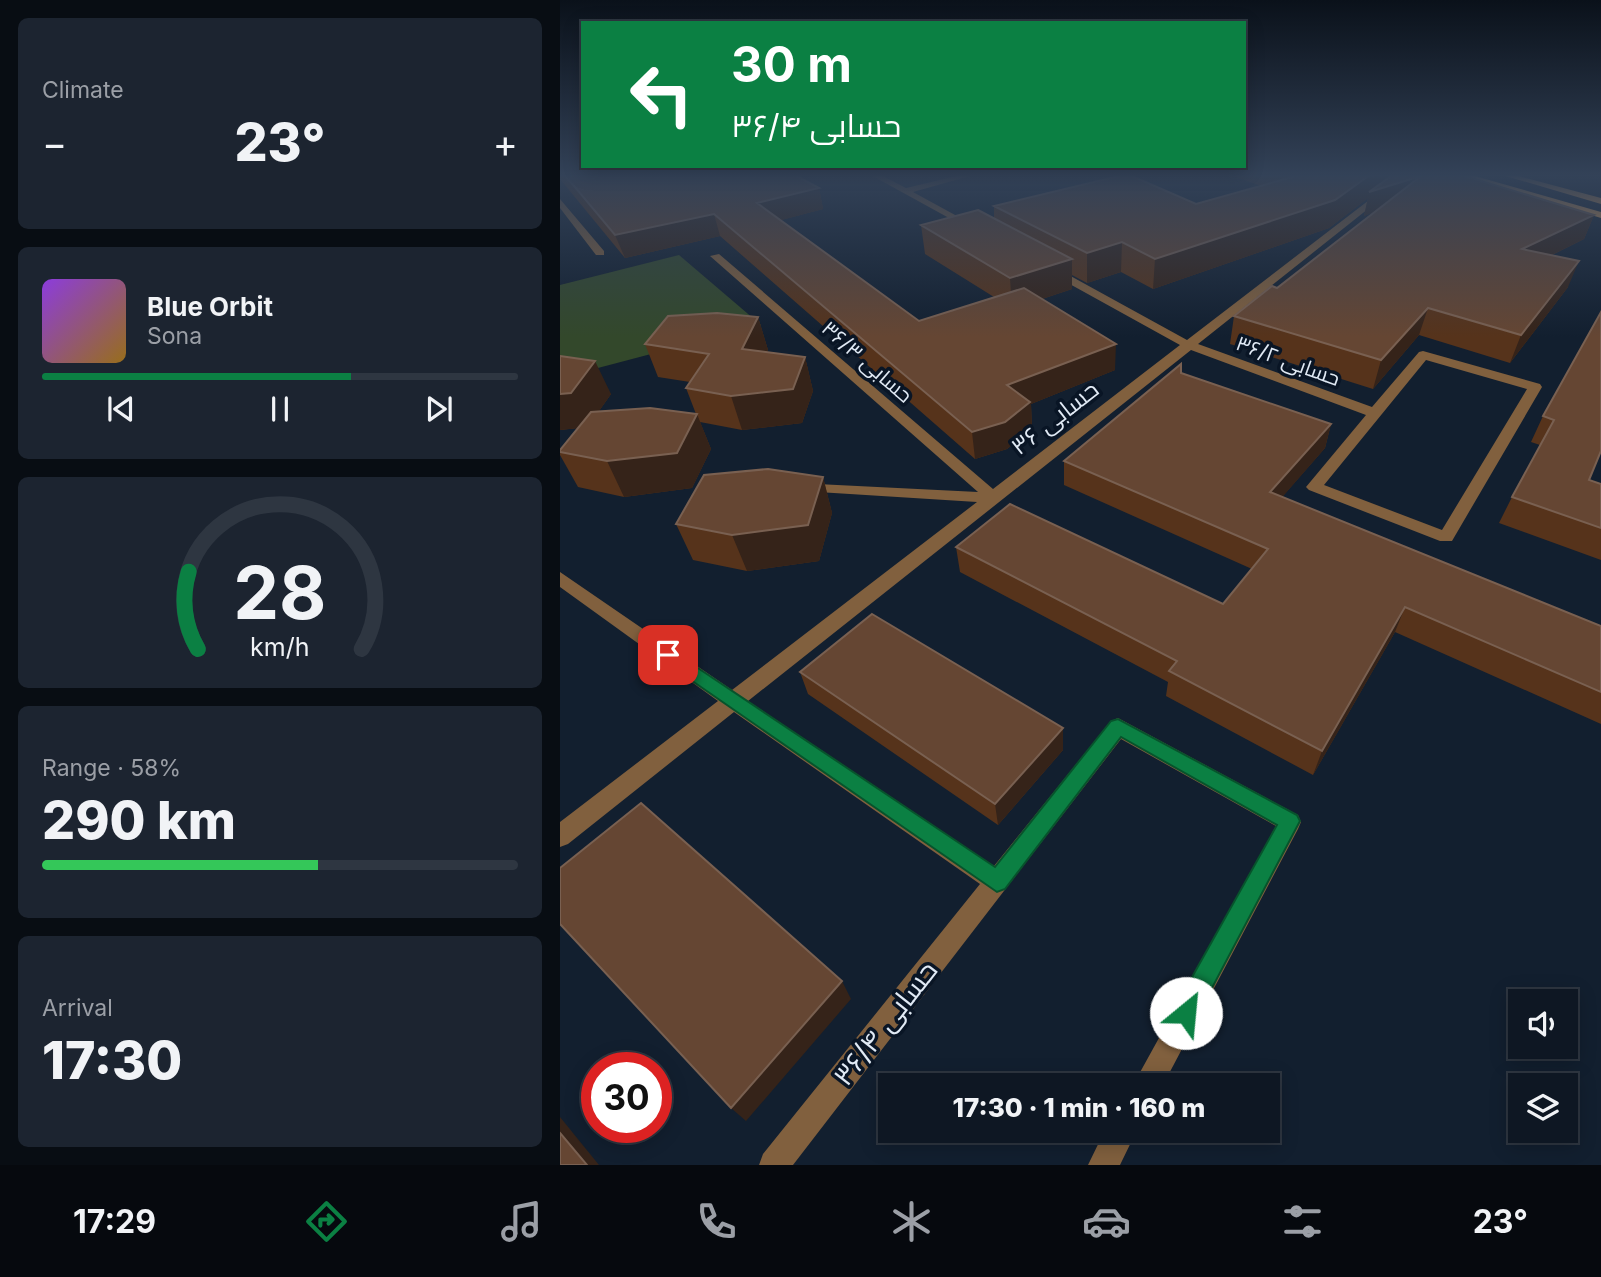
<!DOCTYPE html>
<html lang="en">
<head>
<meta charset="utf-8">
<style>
	:root { --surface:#0e1723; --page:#1c2430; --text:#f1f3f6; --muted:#9b9fa6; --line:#2e3641; --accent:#0b8043 }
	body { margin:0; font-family:Inter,Cairo,sans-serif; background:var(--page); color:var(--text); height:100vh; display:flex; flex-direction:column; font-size:26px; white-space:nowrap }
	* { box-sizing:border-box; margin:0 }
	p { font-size:23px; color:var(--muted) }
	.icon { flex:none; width:38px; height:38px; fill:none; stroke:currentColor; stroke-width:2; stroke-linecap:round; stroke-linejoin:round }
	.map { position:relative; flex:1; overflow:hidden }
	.drawer { display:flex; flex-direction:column; gap:18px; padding:18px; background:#080d13; width:560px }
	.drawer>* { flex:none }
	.hud { position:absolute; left:21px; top:21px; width:665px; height:147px; border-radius:0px; box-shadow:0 4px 18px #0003,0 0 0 2px var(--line); background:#0b8043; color:#fff; overflow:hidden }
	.controls { position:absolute; left:948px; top:989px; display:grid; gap:14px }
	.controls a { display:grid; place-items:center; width:70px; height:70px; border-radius:0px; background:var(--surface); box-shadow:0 4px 18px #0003,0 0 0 2px var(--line); font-size:35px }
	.speed { position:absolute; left:21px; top:1052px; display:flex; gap:14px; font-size:35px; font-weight:700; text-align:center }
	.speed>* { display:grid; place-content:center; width:91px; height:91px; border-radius:50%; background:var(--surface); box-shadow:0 4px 18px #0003,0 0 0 2px var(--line); line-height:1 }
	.speed .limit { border:10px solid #d22; background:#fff; color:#111 }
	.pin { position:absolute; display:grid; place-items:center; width:60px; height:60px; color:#fff; margin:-30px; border-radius:14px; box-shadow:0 4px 10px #0006 }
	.me { position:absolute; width:77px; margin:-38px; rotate:28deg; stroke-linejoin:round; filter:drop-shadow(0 0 5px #0008) }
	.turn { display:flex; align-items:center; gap:24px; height:147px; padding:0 35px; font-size:32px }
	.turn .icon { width:91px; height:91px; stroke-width:2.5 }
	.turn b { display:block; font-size:49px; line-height:60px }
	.big { font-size:52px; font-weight:800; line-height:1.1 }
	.drawer .card { flex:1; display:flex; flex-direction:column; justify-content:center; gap:10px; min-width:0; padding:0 24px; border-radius:10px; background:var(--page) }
	.drawer .dial { align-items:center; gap:0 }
	.dial svg { height:182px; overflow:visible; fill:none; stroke:var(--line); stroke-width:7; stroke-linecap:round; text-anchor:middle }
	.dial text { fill:var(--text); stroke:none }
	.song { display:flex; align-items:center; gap:21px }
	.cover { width:84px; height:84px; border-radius:10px; background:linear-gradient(135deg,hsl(270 70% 55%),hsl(40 70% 35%)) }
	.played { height:7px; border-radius:4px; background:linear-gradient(90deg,var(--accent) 65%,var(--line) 65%) }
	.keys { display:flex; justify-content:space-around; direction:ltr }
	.heat { display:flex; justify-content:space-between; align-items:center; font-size:38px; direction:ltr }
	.charge { height:10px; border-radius:5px; background:linear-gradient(90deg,#34c759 58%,var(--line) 0) }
	.trip { position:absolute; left:318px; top:1073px; width:402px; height:70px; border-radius:0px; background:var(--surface); box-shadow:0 4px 18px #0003,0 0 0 2px var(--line); font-weight:800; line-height:70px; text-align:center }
	.tab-bar { display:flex; height:112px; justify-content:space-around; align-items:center; background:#06090e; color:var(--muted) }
	.tab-bar .icon { width:49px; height:49px }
	.tab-bar .active { color:var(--accent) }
	.tab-bar b { font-size:32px; color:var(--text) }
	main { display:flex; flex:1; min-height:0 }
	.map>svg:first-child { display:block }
</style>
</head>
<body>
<main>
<section class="drawer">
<div class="card"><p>Climate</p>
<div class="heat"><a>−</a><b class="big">23°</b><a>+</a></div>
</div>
<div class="card">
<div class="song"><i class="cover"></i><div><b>Blue Orbit</b><p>Sona</p></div></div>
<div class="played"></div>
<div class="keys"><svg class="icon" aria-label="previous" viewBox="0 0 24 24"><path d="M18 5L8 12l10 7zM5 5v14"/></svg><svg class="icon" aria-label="pause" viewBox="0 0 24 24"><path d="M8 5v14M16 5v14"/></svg><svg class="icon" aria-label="next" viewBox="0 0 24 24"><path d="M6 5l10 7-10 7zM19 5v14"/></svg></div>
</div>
<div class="card dial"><svg viewBox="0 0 100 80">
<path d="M14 69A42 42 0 1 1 86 69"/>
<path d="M14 69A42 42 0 0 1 10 35" stroke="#0b8043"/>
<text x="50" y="56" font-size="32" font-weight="700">28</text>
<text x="50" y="72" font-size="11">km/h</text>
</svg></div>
<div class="card"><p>Range · 58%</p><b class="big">290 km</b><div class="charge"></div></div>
<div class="card"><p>Arrival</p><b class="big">17:30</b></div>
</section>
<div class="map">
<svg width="1041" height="1165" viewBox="0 0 1041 1165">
	<rect width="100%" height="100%" fill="#121f2f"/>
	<!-- green -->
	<path fill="#33482b" d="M 119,255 L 201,325 L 0,378 L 0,285 Z"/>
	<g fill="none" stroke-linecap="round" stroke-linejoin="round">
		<!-- minor -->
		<path fill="#81603e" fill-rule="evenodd" d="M 309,174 L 319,174 L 346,188 L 405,174 L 417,174 L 353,192 L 417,227 L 409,229 Z
			M 843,174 L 852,174 L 638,344 L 812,407 L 859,352 L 863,351 L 980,384 L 982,387 L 892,541 L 880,541 L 749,490 L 746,487 L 806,415 L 631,350 L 188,701 L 434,866 L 551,721 L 558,718 L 738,815 L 741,822 L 738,829 L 603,1085 L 573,1085 L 716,826 L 561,739 L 233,1165 L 199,1165 L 203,1154 L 420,884 L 174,712 L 8,844 L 0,847 L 0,822 L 158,701 L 0,587 L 0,572 L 172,690 L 417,502 L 242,491 L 234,486 L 237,483 L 418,492 L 150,256 L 159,254 L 433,489 L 620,345 L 488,272 L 488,268 L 496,268 L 627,340 ZM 866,360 L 967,389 L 882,530 L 764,485 Z
			M 0,199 L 44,251 L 44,255 L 36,255 L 0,208 Z
			M 545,1130 L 577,1130 L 560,1165 L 528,1165 Z"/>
		<!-- major -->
		<path fill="#e8a256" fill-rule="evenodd" d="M 896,174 L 908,174 L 1041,212 L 1041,218 Z
			M 939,174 L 951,174 L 1041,198 L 1041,204 Z"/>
	</g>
	<!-- wall -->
	<path fill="#56331b" d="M 0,174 L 233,174 L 259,188 L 263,209 L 221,220 L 359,321 L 434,297 L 365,254 L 361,225 L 434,219 L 434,206 L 636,204 L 701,186 L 668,174 L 830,174 L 829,178 L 1034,215 L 1024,239 L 992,255 L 1008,287 L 950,363 L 859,335 L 813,389 L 670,344 L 674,316 L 717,288 L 814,212 L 804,216 L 808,198 L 769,228 L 593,289 L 561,272 L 527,283 L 512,275 L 512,289 L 482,299 L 555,370 L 471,404 L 472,429 L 447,449 L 415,459 L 160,236 L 65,258 L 0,179 Z
		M 1041,312 L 1029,480 L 1041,484 L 1041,560 L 939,523 L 952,497 L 980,445 L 971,442 L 983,416 Z
		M 198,317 L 208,350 L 206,352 L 245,357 L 253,391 L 242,423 L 182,430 L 140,422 L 151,449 L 132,488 L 64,497 L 18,487 L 0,455 L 0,450 L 18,428 L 0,430 L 0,356 L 51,394 L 39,411 L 136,414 L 126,388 L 130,382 L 98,377 L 85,344 Z
		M 621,373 L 771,424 L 765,448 L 722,497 L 1041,626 L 1041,724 L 835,632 L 753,775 L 606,696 L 608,682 L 400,572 L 396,547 L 663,604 L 692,569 L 504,485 L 504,461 Z
		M 263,477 L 272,513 L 259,561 L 187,571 L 133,560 L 116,524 Z
		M 240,672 L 503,728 L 503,750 L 438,825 L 248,694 Z"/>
	<!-- shaded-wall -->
	<path fill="#352319" d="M 360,174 L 378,174 L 361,178 Z
		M 811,174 L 830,174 L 828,183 L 861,176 L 855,198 L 804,216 L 808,198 L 769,228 L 593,289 L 595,259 Z
		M 259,188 L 263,209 L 203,225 L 197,203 Z
		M 154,214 L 160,236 L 65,258 L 55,235 Z
		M 1034,215 L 1024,239 L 953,274 L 962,249 Z
		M 562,242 L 561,272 L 527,283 L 527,253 Z
		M 512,259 L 512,289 L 452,309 L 450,278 Z
		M 1019,261 L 1008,287 L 950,363 L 961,335 Z
		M 868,308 L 859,335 L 813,389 L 821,360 Z
		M 198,317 L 208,350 L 192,382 L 182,349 Z
		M 556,344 L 555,370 L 471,404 L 472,429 L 447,449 L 415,459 L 412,432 L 447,385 Z
		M 245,357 L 253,391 L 242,423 L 182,430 L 171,396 Z
		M 35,361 L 51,394 L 28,427 L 0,430 L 0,394 Z
		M 137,414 L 151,449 L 132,488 L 64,497 L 47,461 Z
		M 771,424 L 765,448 L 705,517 L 710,492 Z
		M 263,477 L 272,513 L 259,561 L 187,571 L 172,535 Z
		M 845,607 L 835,632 L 753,775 L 762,751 Z
		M 503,728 L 503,750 L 438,825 L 435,804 Z
		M 282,981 L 291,999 L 186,1121 L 171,1108 Z
		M 0,1117 L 39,1165 L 27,1165 L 0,1133 Z"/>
	<!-- building -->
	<path fill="#654633" stroke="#796051" stroke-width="2" d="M 4,174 L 233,174 L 259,188 L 197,203 L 359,321 L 464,288 L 556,344 L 447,385 L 470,402 L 445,422 L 412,432 L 154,214 L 55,235 Z
		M 567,174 L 636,204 L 743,174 L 740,174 L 811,174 L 775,200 L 595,259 L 562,242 L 527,253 L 434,206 Z
		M 834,174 L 898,174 L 1034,215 L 962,249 L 1019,261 L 961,335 L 868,308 L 821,360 L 674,316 L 712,286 L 717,288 L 861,176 L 809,192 Z
		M 418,210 L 512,259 L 450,278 L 361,225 Z
		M 1041,312 L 1041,451 L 1029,480 L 1041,484 L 1041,528 L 952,497 L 994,420 L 983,416 Z
		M 157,313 L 198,317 L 182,349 L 245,357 L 233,389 L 171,396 L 126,388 L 149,354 L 85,344 L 108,316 Z
		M 0,356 L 35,361 L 11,393 L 0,394 Z
		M 621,364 L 621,373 L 771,424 L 710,492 L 1041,626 L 1041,692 L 845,607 L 762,751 L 609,671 L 617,661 L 396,547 L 450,504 L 663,604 L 708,549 L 504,461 Z
		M 90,408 L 137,414 L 117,453 L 47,461 L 0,452 L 0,450 L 31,412 Z
		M 208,469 L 263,477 L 248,525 L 172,535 L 116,524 L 144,475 Z
		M 312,614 L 503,728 L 435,804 L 240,672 Z
		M 81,803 L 282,981 L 171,1108 L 0,924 L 0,868 Z
		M 0,1133 L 27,1165 L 0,1165 Z"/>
	<!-- sky -->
	<linearGradient id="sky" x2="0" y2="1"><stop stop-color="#0a111a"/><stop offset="0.52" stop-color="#334258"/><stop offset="1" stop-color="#334258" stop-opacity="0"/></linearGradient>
	<rect width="1041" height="337" fill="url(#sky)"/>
	<!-- route -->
	<path fill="#0b8043" stroke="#07532c" stroke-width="2" d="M 108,648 L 435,867 L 551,721 L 558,719 L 737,815 L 740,821 L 634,1022 L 626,1025 L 617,1022 L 613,1013 L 617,1004 L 717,825 L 561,737 L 445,889 L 437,892 L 102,660 L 99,655 L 102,650 Z"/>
	<g text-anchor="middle" stroke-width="7" stroke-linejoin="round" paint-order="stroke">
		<!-- far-street labels -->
		<g font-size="21" fill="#e1eaf5" stroke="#091525">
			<text transform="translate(728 361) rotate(20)" y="7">حسابی ۳۶/۲</text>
			<text transform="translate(307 362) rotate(41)" y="7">حسابی ۳۶/۳</text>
		</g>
		<!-- street labels -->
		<g font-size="24" fill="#e1eaf5" stroke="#091525">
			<text transform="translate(495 418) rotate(-38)" y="8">حسابی ۳۶</text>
		</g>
		<!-- near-street labels -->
		<g font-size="28" fill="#e1eaf5" stroke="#091525">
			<text transform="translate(325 1023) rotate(-52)" y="10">حسابی ۳۶/۴</text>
		</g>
	</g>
</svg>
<div class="controls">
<a><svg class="icon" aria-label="sound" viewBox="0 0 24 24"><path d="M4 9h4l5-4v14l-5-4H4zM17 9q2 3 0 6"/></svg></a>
<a><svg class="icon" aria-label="layers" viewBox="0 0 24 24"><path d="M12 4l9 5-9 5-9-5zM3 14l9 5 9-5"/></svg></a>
</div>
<div class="speed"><div class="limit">30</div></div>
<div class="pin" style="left:108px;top:655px;background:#d93025"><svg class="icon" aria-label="arrive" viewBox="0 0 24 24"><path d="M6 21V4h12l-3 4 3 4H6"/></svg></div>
<svg class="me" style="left:626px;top:1013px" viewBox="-20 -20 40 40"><circle r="19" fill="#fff"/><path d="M0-13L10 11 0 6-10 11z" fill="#0b8043"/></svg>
<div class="trip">17:30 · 1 min · 160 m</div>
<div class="hud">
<div class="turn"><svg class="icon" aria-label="left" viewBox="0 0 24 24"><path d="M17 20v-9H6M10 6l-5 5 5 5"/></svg><div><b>30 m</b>حسابی ۳۶/۴</div></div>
</div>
</div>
</main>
<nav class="tab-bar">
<b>17:29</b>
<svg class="icon active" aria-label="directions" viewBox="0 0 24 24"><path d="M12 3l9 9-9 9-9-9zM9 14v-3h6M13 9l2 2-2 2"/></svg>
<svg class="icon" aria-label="music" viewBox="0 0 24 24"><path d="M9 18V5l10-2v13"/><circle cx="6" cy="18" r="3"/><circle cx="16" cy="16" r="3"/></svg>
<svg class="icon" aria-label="phone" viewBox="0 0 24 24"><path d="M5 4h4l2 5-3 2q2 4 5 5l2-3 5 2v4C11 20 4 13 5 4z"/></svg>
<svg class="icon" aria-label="climate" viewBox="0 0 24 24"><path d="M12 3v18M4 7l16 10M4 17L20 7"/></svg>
<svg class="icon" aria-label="car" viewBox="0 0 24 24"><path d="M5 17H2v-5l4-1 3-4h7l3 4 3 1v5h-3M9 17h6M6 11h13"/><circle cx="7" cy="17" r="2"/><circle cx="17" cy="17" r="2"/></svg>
<svg class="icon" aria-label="filters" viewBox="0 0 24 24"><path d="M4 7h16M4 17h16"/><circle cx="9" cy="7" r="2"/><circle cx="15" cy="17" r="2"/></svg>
<b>23°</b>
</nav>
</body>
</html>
